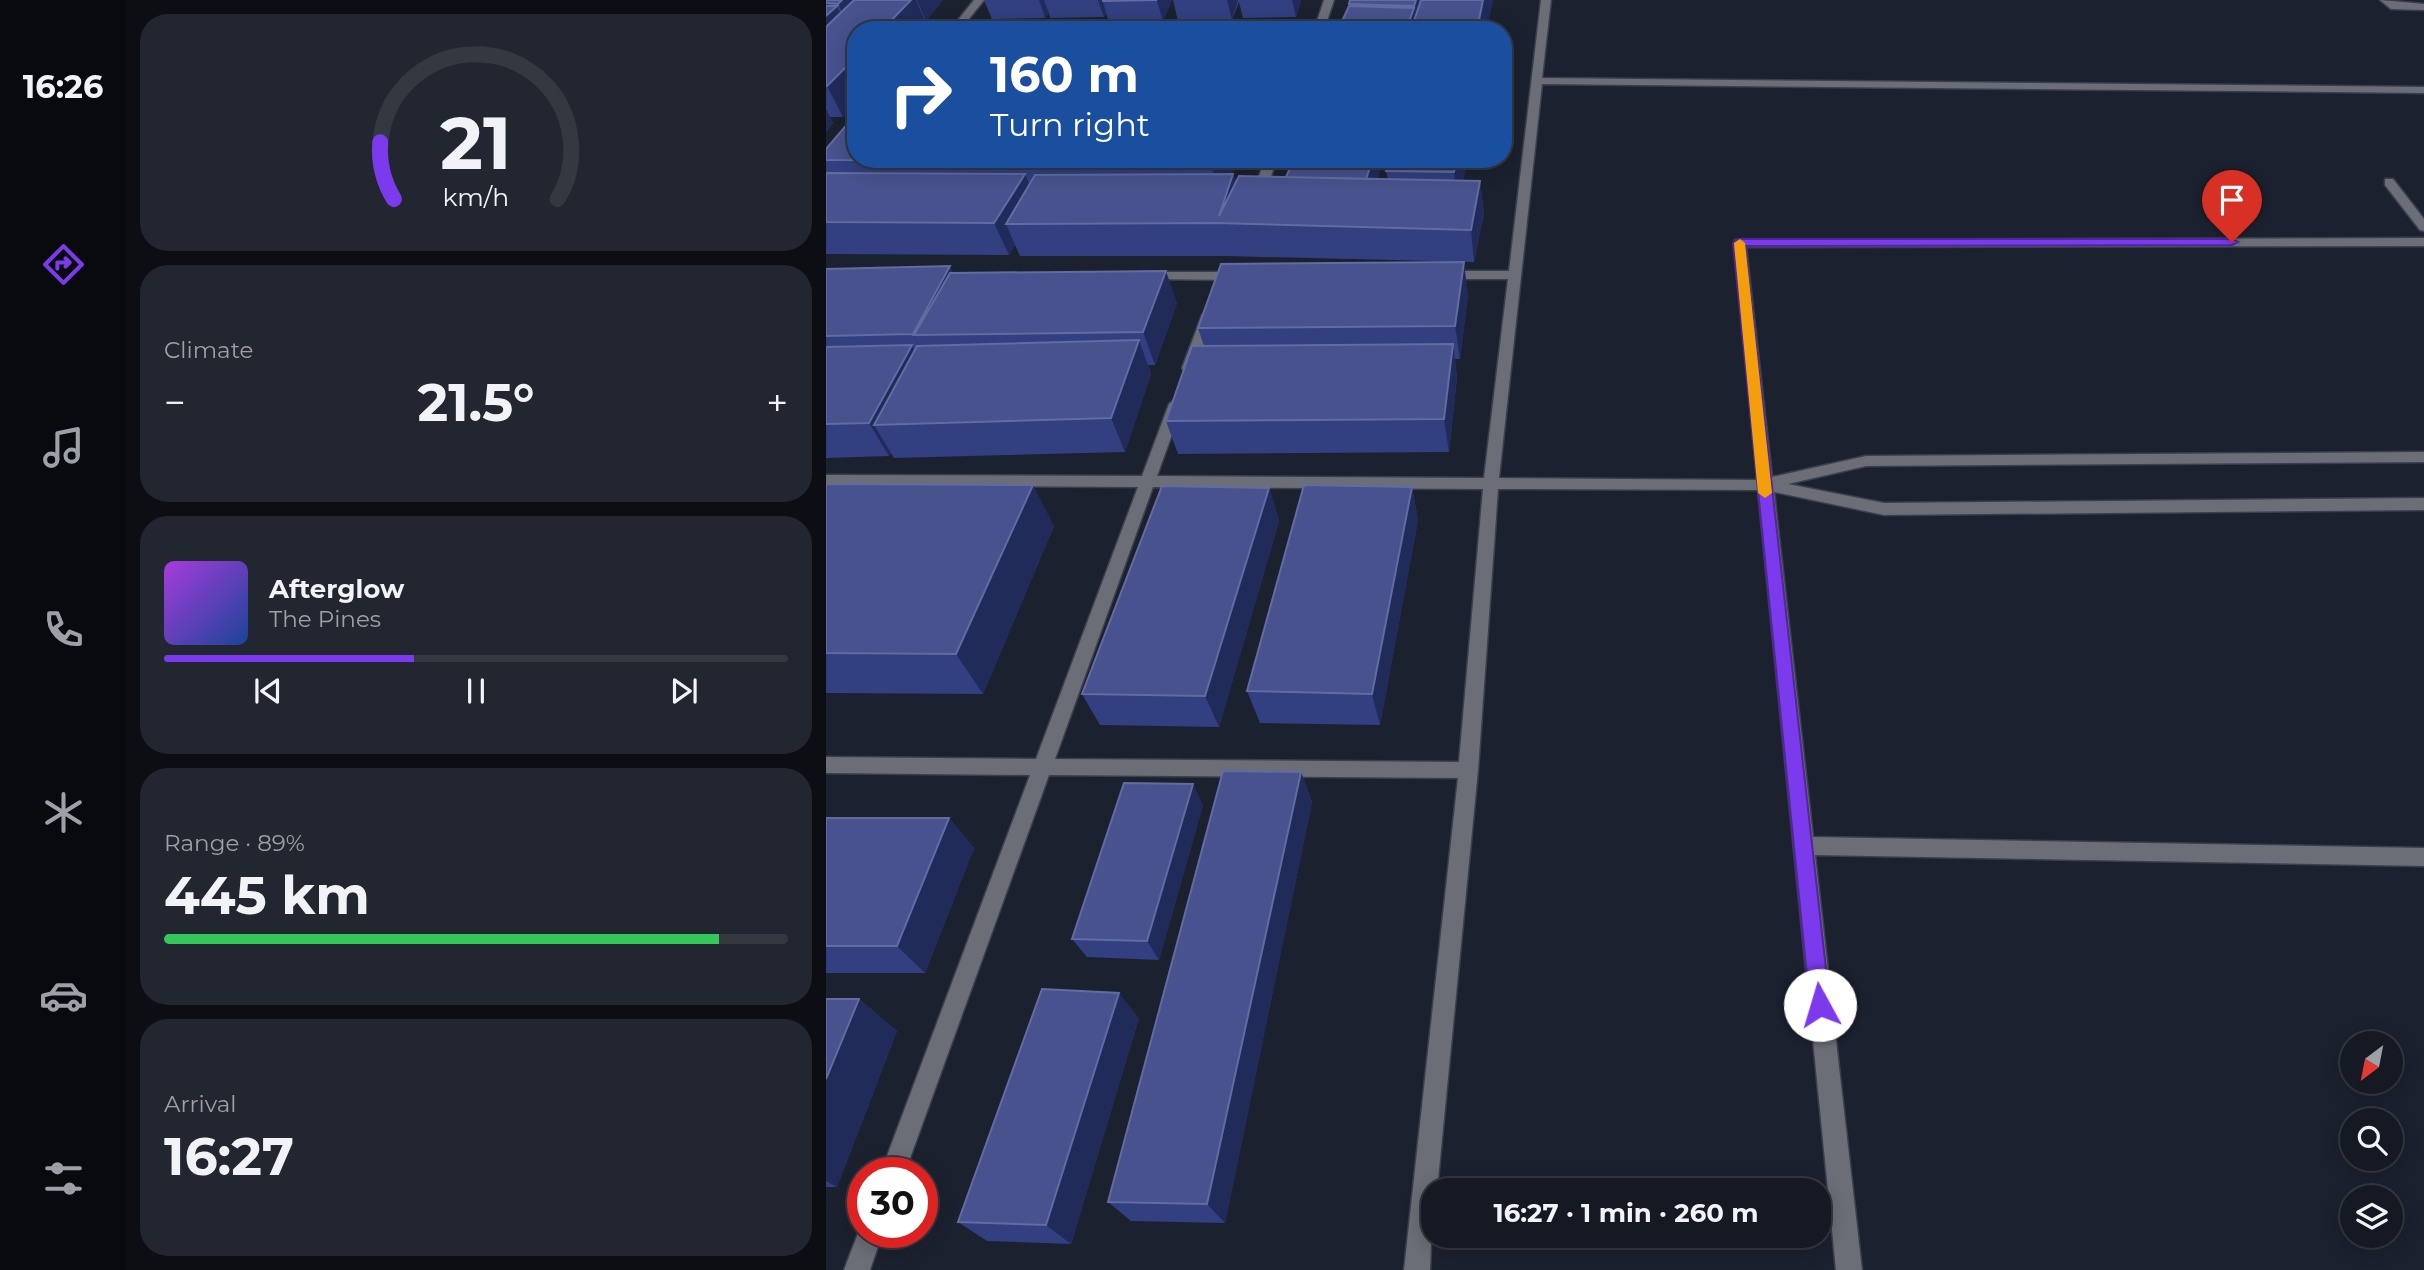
<!DOCTYPE html>
<html lang="en">
<head>
<meta charset="utf-8">
<style>
	:root { --surface:#151923; --page:#222630; --text:#f1f3f6; --muted:#9da0a6; --line:#343841; --accent:#7c3aed }
	body { margin:0; font-family:Montserrat,sans-serif; background:var(--page); color:var(--text); height:100vh; display:flex; flex-direction:column; font-size:26px; white-space:nowrap }
	* { box-sizing:border-box; margin:0 }
	p { font-size:23px; color:var(--muted) }
	.icon { flex:none; width:38px; height:38px; fill:none; stroke:currentColor; stroke-width:2; stroke-linecap:round; stroke-linejoin:round }
	.map { position:relative; flex:1; overflow:hidden }
	.details { display:flex; flex-direction:column; gap:14px; padding:14px; background:#0c0e13; width:700px }
	.details>* { flex:none }
	.top-card { position:absolute; left:21px; top:21px; width:665px; height:147px; border-radius:28px; box-shadow:0 4px 18px #0003,0 0 0 2px var(--line); background:#1a4fa0; color:#fff; overflow:hidden }
	.needle { width:46px; rotate:212deg }
	.fabs { position:absolute; left:1514px; top:1031px; display:grid; gap:14px }
	.fabs a { display:grid; place-items:center; width:63px; height:63px; border-radius:50%; background:var(--surface); box-shadow:0 4px 18px #0003,0 0 0 2px var(--line); font-size:35px }
	.speed { position:absolute; left:21px; top:1157px; display:flex; gap:14px; font-size:35px; font-weight:700; text-align:center }
	.speed>* { display:grid; place-content:center; width:91px; height:91px; border-radius:50%; background:var(--surface); box-shadow:0 4px 18px #0003,0 0 0 2px var(--line); line-height:1 }
	.speed .limit { border:10px solid #d22; background:#fff; color:#111 }
	.pin { position:absolute; display:grid; place-items:center; width:60px; height:60px; color:#fff; margin:-72px -30px; border-radius:50% 50% 50% 0; rotate:-45deg; box-shadow:0 0 7px #0007 }
	.pin .icon { rotate:45deg }
	.me { position:absolute; width:77px; margin:-38px; rotate:354deg; stroke-linejoin:round; filter:drop-shadow(0 0 5px #0008) }
	.turn { display:flex; align-items:center; gap:24px; height:147px; padding:0 28px; font-size:32px }
	.turn .icon { width:91px; height:91px; stroke-width:2.5 }
	.turn b { display:block; font-size:49px; line-height:60px }
	.big { font-size:52px; font-weight:700; line-height:1.1 }
	.details .tile { flex:1; display:flex; flex-direction:column; justify-content:center; gap:10px; min-width:0; padding:0 24px; border-radius:28px; background:var(--page) }
	.details .dial { align-items:center; gap:0 }
	.dial svg { height:182px; overflow:visible; fill:none; stroke:var(--line); stroke-width:7; stroke-linecap:round; text-anchor:middle }
	.dial text { fill:var(--text); stroke:none }
	.song { display:flex; align-items:center; gap:21px }
	.cover { width:84px; height:84px; border-radius:10px; background:linear-gradient(135deg,hsl(280 70% 55%),hsl(220 70% 35%)) }
	.played { height:7px; border-radius:4px; background:linear-gradient(90deg,var(--accent) 40%,var(--line) 40%) }
	.keys { display:flex; justify-content:space-around; direction:ltr }
	.heat { display:flex; justify-content:space-between; align-items:center; font-size:38px; direction:ltr }
	.charge { height:10px; border-radius:5px; background:linear-gradient(90deg,#34c759 89%,var(--line) 0) }
	.trip { position:absolute; left:595px; top:1178px; width:410px; height:70px; border-radius:28px; background:var(--surface); box-shadow:0 4px 18px #0003,0 0 0 2px var(--line); font-weight:700; line-height:70px; text-align:center }
	main { display:flex; flex:1; min-height:0 }
	.tab-bar { display:flex; flex-direction:column; width:126px; justify-content:space-around; align-items:center; background:#080a0e; color:var(--muted) }
	.tab-bar .icon { width:49px; height:49px }
	.tab-bar .current { color:var(--accent) }
	.tab-bar b { font-size:32px; color:var(--text) }
	.map>svg:first-child { display:block }
</style>
</head>
<body>
<main>
<nav class="tab-bar">
<b>16:26</b>
<svg class="icon current" aria-label="directions" viewBox="0 0 24 24"><path d="M12 3l9 9-9 9-9-9zM9 14v-3h6M13 9l2 2-2 2"/></svg>
<svg class="icon" aria-label="music" viewBox="0 0 24 24"><path d="M9 18V5l10-2v13"/><circle cx="6" cy="18" r="3"/><circle cx="16" cy="16" r="3"/></svg>
<svg class="icon" aria-label="phone" viewBox="0 0 24 24"><path d="M5 4h4l2 5-3 2q2 4 5 5l2-3 5 2v4C11 20 4 13 5 4z"/></svg>
<svg class="icon" aria-label="climate" viewBox="0 0 24 24"><path d="M12 3v18M4 7l16 10M4 17L20 7"/></svg>
<svg class="icon" aria-label="car" viewBox="0 0 24 24"><path d="M5 17H2v-5l4-1 3-4h7l3 4 3 1v5h-3M9 17h6M6 11h13"/><circle cx="7" cy="17" r="2"/><circle cx="17" cy="17" r="2"/></svg>
<svg class="icon" aria-label="filters" viewBox="0 0 24 24"><path d="M4 7h16M4 17h16"/><circle cx="9" cy="7" r="2"/><circle cx="15" cy="17" r="2"/></svg>
</nav>
<section class="details">
<div class="tile dial"><svg viewBox="0 0 100 80">
<path d="M14 69A42 42 0 1 1 86 69"/>
<path d="M14 69A42 42 0 0 1 8 44" stroke="#7c3aed"/>
<text x="50" y="56" font-size="32" font-weight="700">21</text>
<text x="50" y="72" font-size="11">km/h</text>
</svg></div>
<div class="tile"><p>Climate</p>
<div class="heat"><a>−</a><b class="big">21.5°</b><a>+</a></div>
</div>
<div class="tile">
<div class="song"><i class="cover"></i><div><b>Afterglow</b><p>The Pines</p></div></div>
<div class="played"></div>
<div class="keys"><svg class="icon" aria-label="previous" viewBox="0 0 24 24"><path d="M18 5L8 12l10 7zM5 5v14"/></svg><svg class="icon" aria-label="pause" viewBox="0 0 24 24"><path d="M8 5v14M16 5v14"/></svg><svg class="icon" aria-label="next" viewBox="0 0 24 24"><path d="M6 5l10 7-10 7zM19 5v14"/></svg></div>
</div>
<div class="tile"><p>Range · 89%</p><b class="big">445 km</b><div class="charge"></div></div>
<div class="tile"><p>Arrival</p><b class="big">16:27</b></div>
</section>
<div class="map">
<svg width="1598" height="1270" viewBox="0 0 1598 1270">
	<rect width="100%" height="100%" fill="#1c212f"/>
	<g fill="none" stroke-linecap="round" stroke-linejoin="round">
		<!-- minor casing -->
		<g stroke="#3a3f4c" stroke-width="3">
			<path id="minor" d="M 148,0 L 158,0 L 134,30 L 124,30 Z
				M 498,0 L 508,0 L 498,30 L 488,30 Z
				M 715,0 L 725,0 L 716,78 L 1598,87 L 1598,93 L 716,84 L 673,478 L 931,480 L 909,240 L 1598,238 L 1598,246 L 920,247 L 946,477 L 1040,456 L 1598,452 L 1598,462 L 1040,466 L 962,484 L 1058,503 L 1598,498 L 1598,510 L 1058,515 L 948,492 L 987,837 L 1598,848 L 1598,866 L 989,855 L 1036,1270 L 1010,1270 L 932,490 L 672,489 L 652,770 L 611,1190 L 607,1190 L 604,1270 L 578,1270 L 632,778 L 223,775 L 79,1172 L 55,1172 L 204,775 L 0,773 L 0,757 L 210,759 L 312,487 L 0,485 L 0,475 L 316,476 L 343,404 L 350,399 L 357,404 L 331,476 L 658,478 L 682,279 L 616,279 L 609,275 L 616,271 L 683,271 ZM 327,487 L 657,489 L 633,762 L 229,759 Z
				M 1554,0 L 1598,4 L 1598,10 L 1565,9 Z
				M 153,27 L 382,27 L 387,30 L 148,30 Z
				M 439,159 L 451,159 L 444,179 L 438,183 L 432,179 Z
				M 1559,179 L 1567,179 L 1598,219 L 1598,231 L 1594,230 L 1559,185 Z
				M 318,272 L 413,272 L 420,276 L 413,280 L 313,279 L 313,273 Z
				M 383,311 L 390,315 L 370,368 L 368,371 L 358,371 L 356,368 L 376,315 Z
				M 36,1223 L 37,1232 L 57,1232 L 44,1270 L 18,1270 Z"/>
		</g>
		<!-- minor -->
		<use href="#minor" fill="#6b6e76" fill-rule="evenodd"/>
	</g>
	<!-- wall -->
	<path fill="#323f80" d="M 0,0 L 117,0 L 100,21 L 99,21 L 101,26 L 17,117 L 4,117 L 7,123 L 0,132 Z
		M 158,0 L 346,0 L 337,21 L 283,22 L 280,13 L 278,17 L 224,18 L 223,13 L 219,18 L 166,19 Z
		M 347,0 L 475,0 L 470,17 L 417,18 L 413,2 L 406,20 L 352,21 Z
		M 667,0 L 660,30 L 512,30 L 523,6 L 523,4 Z
		M 0,149 L 410,159 L 411,163 L 406,174 L 407,174 L 410,183 L 460,177 L 555,163 L 556,166 L 551,179 L 562,179 L 560,171 L 564,159 L 642,159 L 637,180 L 654,181 L 658,213 L 648,262 L 399,256 L 194,256 L 189,245 L 183,255 L 0,254 Z
		M 0,269 L 128,273 L 351,303 L 329,365 L 322,365 L 325,374 L 299,452 L 68,458 L 65,453 L 63,456 L 0,458 Z
		M 642,295 L 634,359 L 629,359 L 631,377 L 623,452 L 352,454 L 340,421 L 378,346 L 372,328 Z
		M 0,484 L 228,526 L 157,694 L 0,693 Z
		M 586,487 L 592,520 L 554,725 L 434,723 L 421,691 Z
		M 443,488 L 453,521 L 393,727 L 274,725 L 256,694 Z
		M 475,772 L 486,802 L 399,1223 L 305,1221 L 282,1202 Z
		M 377,805 L 333,960 L 261,957 L 246,939 Z
		M 0,818 L 123,818 L 148,848 L 99,973 L 0,973 Z
		M 0,999 L 33,999 L 71,1031 L 11,1187 L 0,1187 Z
		M 313,1018 L 245,1244 L 161,1241 L 132,1222 Z"/>
	<!-- shaded-wall -->
	<path fill="#212b5a" d="M 16,0 L 34,0 L 22,24 L 12,4 Z
		M 85,0 L 90,0 L 101,26 L 97,30 L 56,30 Z
		M 91,0 L 117,0 L 100,21 Z
		M 213,0 L 218,0 L 223,13 L 219,18 Z
		M 272,0 L 287,0 L 277,1 L 280,13 L 278,17 Z
		M 331,0 L 346,0 L 337,21 L 331,1 Z
		M 401,0 L 412,0 L 406,20 Z
		M 466,0 L 475,0 L 470,17 Z
		M 590,0 L 599,0 L 591,30 L 580,30 L 588,8 Z
		M 657,0 L 667,0 L 660,30 L 651,30 Z
		M 11,6 L 21,26 L 0,46 L 0,16 Z
		M 30,57 L 30,103 L 17,117 L 1,86 Z
		M 0,109 L 7,123 L 0,132 Z
		M 385,159 L 410,159 L 411,163 L 395,201 L 384,161 Z
		M 547,159 L 556,159 L 556,166 L 543,205 L 539,183 Z
		M 631,159 L 642,159 L 632,204 L 628,172 Z
		M 199,174 L 212,206 L 180,224 L 189,245 L 183,255 L 168,223 Z
		M 407,174 L 416,206 L 393,216 Z
		M 654,181 L 658,213 L 648,262 L 645,230 Z
		M 638,262 L 642,295 L 634,359 L 629,326 Z
		M 124,266 L 140,299 L 88,335 L 105,367 L 87,334 Z
		M 340,271 L 351,303 L 329,365 L 317,332 Z
		M 313,340 L 325,374 L 299,452 L 285,418 Z
		M 627,344 L 631,377 L 623,452 L 618,419 Z
		M 86,345 L 104,378 L 48,425 L 65,453 L 63,456 L 43,423 Z
		M 207,485 L 228,526 L 157,694 L 130,654 Z
		M 586,487 L 592,520 L 554,725 L 546,694 Z
		M 443,488 L 453,521 L 393,727 L 379,696 Z
		M 475,772 L 486,802 L 399,1223 L 381,1204 Z
		M 367,784 L 377,805 L 333,960 L 321,941 Z
		M 123,818 L 148,848 L 99,973 L 71,946 Z
		M 293,993 L 313,1018 L 245,1244 L 220,1225 Z
		M 33,999 L 71,1031 L 11,1187 L 0,1181 L 0,1079 Z"/>
	<!-- building -->
	<path fill="#47528e" stroke="#626ca0" stroke-width="2" d="M 0,0 L 16,0 L 12,4 L 0,3 Z
		M 28,0 L 85,0 L 56,30 L 30,30 L 30,57 L 1,86 L 0,86 L 0,27 Z
		M 277,0 L 331,0 L 277,1 Z
		M 524,0 L 590,0 L 588,6 L 523,4 Z
		M 595,0 L 657,0 L 651,30 L 585,30 Z
		M 0,6 L 11,6 L 0,16 Z
		M 523,6 L 588,8 L 580,30 L 512,30 Z
		M 377,25 L 375,30 L 319,30 L 321,26 Z
		M 177,28 L 176,30 L 120,30 L 121,29 Z
		M 244,28 L 243,30 L 188,30 L 188,29 Z
		M 313,28 L 312,30 L 256,30 L 257,29 Z
		M 443,29 L 442,30 L 398,30 Z
		M 23,122 L 30,122 L 30,159 L 385,159 L 384,161 L 0,160 L 0,149 Z
		M 468,159 L 547,159 L 540,179 L 460,177 Z
		M 564,159 L 631,159 L 628,172 L 560,171 Z
		M 0,173 L 199,174 L 168,223 L 0,222 Z
		M 407,174 L 393,216 L 413,176 L 654,181 L 645,230 L 389,223 L 180,224 L 209,175 Z
		M 638,262 L 629,326 L 372,328 L 395,264 Z
		M 124,266 L 87,334 L 0,336 L 0,269 Z
		M 340,271 L 317,332 L 88,335 L 124,273 Z
		M 313,340 L 285,418 L 48,425 L 91,346 Z
		M 627,344 L 618,419 L 340,421 L 366,346 Z
		M 86,345 L 43,423 L 0,424 L 0,347 Z
		M 0,484 L 207,485 L 130,654 L 0,653 Z
		M 478,485 L 586,487 L 546,694 L 421,691 Z
		M 336,486 L 443,488 L 379,696 L 256,694 Z
		M 397,771 L 475,772 L 381,1204 L 282,1202 Z
		M 298,783 L 367,784 L 321,941 L 246,939 Z
		M 0,818 L 123,818 L 71,946 L 0,946 Z
		M 216,989 L 293,993 L 220,1225 L 132,1222 Z
		M 0,999 L 33,999 L 0,1079 Z"/>
	<!-- route -->
	<path fill="#7c3aed" stroke="#51269a" stroke-width="2" d="M 913,239 L 1406,239 L 1412,242 L 1406,245 L 919,246 L 1004,1005 L 1001,1011 L 994,1014 L 987,1011 L 984,1005 L 907,243 Z"/>
	<!-- slow -->
	<path fill="#f59e0b" d="M 914,239 L 919,243 L 946,493 L 939,498 L 932,493 L 908,243 Z"/>
</svg>
<div class="fabs">
<a><svg class="needle" viewBox="-14 -14 28 28"><path d="M0-13l5 13h-10z" fill="#e53935"/><path d="M0 13l5-13h-10z" fill="#9da0a6"/></svg></a>
<a><svg class="icon" aria-label="search" viewBox="0 0 24 24"><circle cx="10" cy="10" r="6"/><path d="M15 15l6 6"/></svg></a>
<a><svg class="icon" aria-label="layers" viewBox="0 0 24 24"><path d="M12 4l9 5-9 5-9-5zM3 14l9 5 9-5"/></svg></a>
</div>
<div class="speed"><div class="limit">30</div></div>
<div class="pin" style="left:1406px;top:242px;background:#d93025"><svg class="icon" aria-label="arrive" viewBox="0 0 24 24"><path d="M6 21V4h12l-3 4 3 4H6"/></svg></div>
<svg class="me" style="left:994px;top:1005px" viewBox="-20 -20 40 40"><circle r="19" fill="#fff"/><path d="M0-13L10 11 0 6-10 11z" fill="#7c3aed"/></svg>
<div class="trip">16:27 · 1 min · 260 m</div>
<div class="top-card">
<div class="turn"><svg class="icon" aria-label="right" viewBox="0 0 24 24"><path d="M7 20v-9h11M14 6l5 5-5 5"/></svg><div><b>160 m</b>Turn right</div></div>
</div>
</div>
</main>
</body>
</html>
